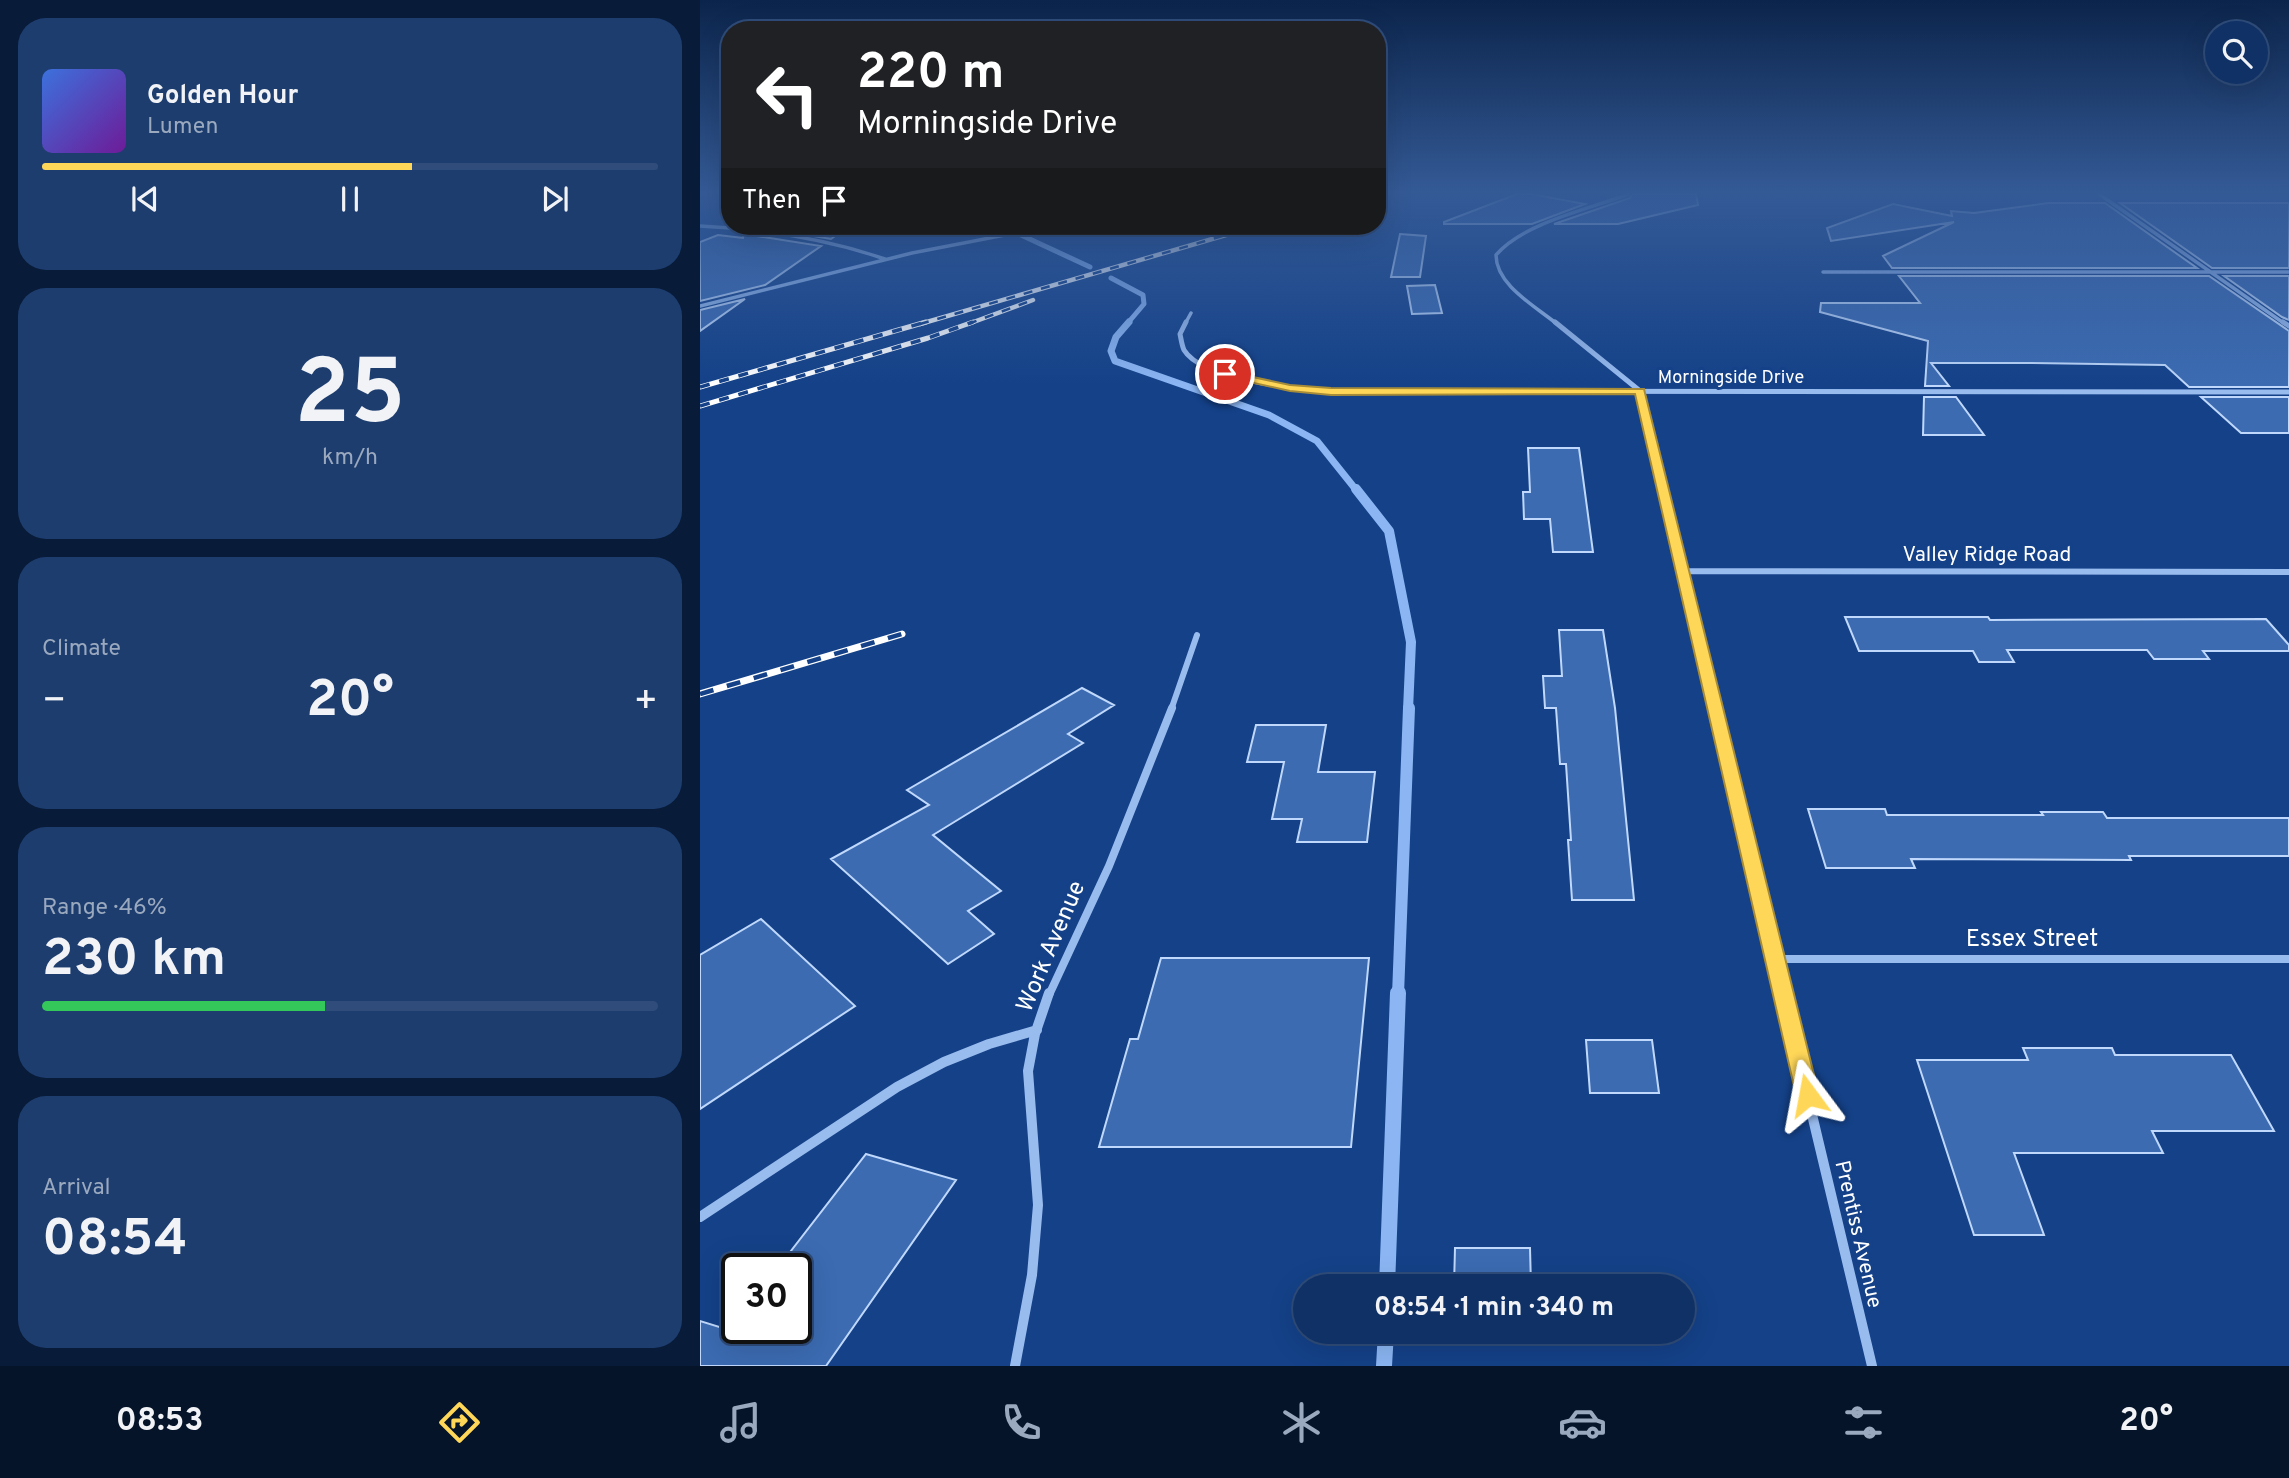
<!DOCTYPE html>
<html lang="en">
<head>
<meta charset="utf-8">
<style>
	:root { --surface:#0f3166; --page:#1d3d6f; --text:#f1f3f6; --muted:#9ba9bf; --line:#2f4c7a; --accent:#ffd758 }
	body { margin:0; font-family:Overpass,sans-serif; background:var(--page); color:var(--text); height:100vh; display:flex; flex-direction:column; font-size:26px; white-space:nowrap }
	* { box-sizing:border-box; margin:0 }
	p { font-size:23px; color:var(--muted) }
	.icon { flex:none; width:38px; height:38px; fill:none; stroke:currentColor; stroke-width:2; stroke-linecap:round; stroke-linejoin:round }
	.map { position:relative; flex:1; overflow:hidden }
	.details { display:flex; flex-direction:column; gap:18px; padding:18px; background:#081b38; width:700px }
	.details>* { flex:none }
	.top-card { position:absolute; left:21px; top:21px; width:665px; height:214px; border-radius:28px; box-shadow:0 7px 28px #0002,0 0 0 2px var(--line); background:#202124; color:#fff; overflow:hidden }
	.controls { position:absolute; left:1505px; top:21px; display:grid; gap:14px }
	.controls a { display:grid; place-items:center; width:63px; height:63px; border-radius:50%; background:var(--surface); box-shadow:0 7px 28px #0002,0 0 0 2px var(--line); font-size:35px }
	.speed { position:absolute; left:21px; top:1253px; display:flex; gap:14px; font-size:35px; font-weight:700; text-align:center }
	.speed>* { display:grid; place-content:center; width:91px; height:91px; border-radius:50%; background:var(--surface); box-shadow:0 7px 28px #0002,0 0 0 2px var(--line); line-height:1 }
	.speed .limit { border:4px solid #111; border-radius:10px; background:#fff; color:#111 }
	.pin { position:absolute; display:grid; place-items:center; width:60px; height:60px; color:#fff; margin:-30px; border:4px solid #fff; border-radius:50%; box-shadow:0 2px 7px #0007 }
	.me { position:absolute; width:77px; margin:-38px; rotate:347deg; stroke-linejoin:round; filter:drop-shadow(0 0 5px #0008) }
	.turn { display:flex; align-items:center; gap:24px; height:147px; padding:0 21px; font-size:32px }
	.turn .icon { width:91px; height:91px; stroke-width:2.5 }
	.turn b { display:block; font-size:49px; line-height:60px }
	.then { display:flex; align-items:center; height:66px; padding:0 21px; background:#0003; gap:14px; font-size:26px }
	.big { font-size:52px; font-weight:700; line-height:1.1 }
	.details .card { flex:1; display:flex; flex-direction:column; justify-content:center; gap:10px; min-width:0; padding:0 24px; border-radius:28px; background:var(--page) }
	.details .dial { align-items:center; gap:0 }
	.dial b { font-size:91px; line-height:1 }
	.song { display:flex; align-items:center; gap:21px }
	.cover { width:84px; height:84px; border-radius:10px; background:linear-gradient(135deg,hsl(220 70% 55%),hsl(280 70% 35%)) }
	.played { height:7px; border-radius:4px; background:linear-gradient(90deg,var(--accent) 60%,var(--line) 60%) }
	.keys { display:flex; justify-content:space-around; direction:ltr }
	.heat { display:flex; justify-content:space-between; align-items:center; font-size:38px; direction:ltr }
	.charge { height:10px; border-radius:5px; background:linear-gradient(90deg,#34c759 46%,var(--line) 0) }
	.trip { position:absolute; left:593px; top:1274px; width:402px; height:70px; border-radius:35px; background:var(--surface); box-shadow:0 7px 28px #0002,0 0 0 2px var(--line); font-weight:700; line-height:70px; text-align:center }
	.dock { display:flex; height:112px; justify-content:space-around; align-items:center; background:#061429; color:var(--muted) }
	.dock .icon { width:49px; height:49px }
	.dock .current { color:var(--accent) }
	.dock b { font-size:32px; color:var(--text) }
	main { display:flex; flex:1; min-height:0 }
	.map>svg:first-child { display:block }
</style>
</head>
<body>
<main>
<section class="details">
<div class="card">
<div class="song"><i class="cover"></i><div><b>Golden Hour</b><p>Lumen</p></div></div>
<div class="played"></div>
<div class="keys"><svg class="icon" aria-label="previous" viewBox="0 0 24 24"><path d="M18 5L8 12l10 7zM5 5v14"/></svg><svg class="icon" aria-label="pause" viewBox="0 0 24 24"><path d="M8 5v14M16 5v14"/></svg><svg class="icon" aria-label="next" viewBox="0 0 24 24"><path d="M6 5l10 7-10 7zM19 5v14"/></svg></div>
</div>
<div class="card dial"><b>25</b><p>km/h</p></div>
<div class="card"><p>Climate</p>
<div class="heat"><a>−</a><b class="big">20°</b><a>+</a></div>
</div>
<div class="card"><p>Range · 46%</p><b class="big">230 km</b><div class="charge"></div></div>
<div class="card"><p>Arrival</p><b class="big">08:54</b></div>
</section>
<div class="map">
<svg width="1589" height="1366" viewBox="0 0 1589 1366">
	<rect width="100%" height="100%" fill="#144188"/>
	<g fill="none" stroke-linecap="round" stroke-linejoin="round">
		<!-- stream-far4 -->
		<path stroke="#8bb6f3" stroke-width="5" d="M 321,235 L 390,267
			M 411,278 L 443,295 L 444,304 L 427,324"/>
		<!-- stream-far3 -->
		<path stroke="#8bb6f3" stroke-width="7" d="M 429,322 L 416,337 L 411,351 L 415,361 L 569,415 L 617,441 L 657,491"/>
		<!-- stream-far2 -->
		<path stroke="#8bb6f3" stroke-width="10" d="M 656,489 L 689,531 L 711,642 L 708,710"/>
		<!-- stream-far1 -->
		<path stroke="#8bb6f3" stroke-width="12" d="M 698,995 L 709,708"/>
		<!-- stream -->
		<path stroke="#8bb6f3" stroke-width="16" d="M 687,1286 L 698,993
			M 684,1366 L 686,1332"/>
	</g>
	<!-- building -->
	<path fill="#3c6bb2" stroke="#bfd8fb" stroke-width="2" d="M 817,194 L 831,194 L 885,204 L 832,224 L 744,224 L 744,222 Z
		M 933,194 L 996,194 L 998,205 L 918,224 L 854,224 L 930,198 Z
		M 1348,203 L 1405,203 L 1497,268 L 1192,268 L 1183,256 L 1254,222 L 1131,241 L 1127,228 L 1193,204 L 1252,216 L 1251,211 L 1274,213 Z
		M 1420,203 L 1589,203 L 1589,268 L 1512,268 Z
		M 53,226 L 149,226 L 131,239 Z
		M 44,234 L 121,246 L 65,285 L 0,301 L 0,242 L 18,235 L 43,238 Z
		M 700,234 L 726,236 L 720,277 L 691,277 Z
		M 1199,276 L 1509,276 L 1589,331 L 1589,387 L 1489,387 L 1465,365 L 1329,363 L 1231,363 L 1249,386 L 1225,386 L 1228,341 L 1120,312 L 1121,303 L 1220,303 Z
		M 1524,276 L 1589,276 L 1589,320 L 1582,317 Z
		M 735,285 L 742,313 L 712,314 L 707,286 Z
		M 45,299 L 0,331 L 0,310 Z
		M 1224,397 L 1256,397 L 1284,435 L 1223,435 Z
		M 1501,397 L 1589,397 L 1589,433 L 1541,433 Z
		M 828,448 L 879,448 L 893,552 L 853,552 L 850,519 L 824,519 L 823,492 L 830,492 Z
		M 1145,617 L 1288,617 L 1290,620 L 1566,619 L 1589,645 L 1589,651 L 1503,651 L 1509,659 L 1454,659 L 1447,650 L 1307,650 L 1314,662 L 1279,662 L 1273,651 L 1159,651 Z
		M 859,630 L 903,630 L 915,708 L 934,900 L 872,900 L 868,840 L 871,840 L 866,764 L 860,764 L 856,708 L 845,708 L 843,676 L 862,676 Z
		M 382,688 L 414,705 L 368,734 L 383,743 L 233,835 L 301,891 L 268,911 L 294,934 L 248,964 L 131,859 L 229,805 L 207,790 Z
		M 556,725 L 626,725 L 618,772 L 675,772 L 667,842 L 597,842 L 602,819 L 572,819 L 584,762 L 547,762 Z
		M 1108,809 L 1185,809 L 1187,815 L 1343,815 L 1341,812 L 1403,812 L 1407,818 L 1589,818 L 1589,856 L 1429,856 L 1431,860 L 1211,859 L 1215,868 L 1126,868 Z
		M 61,919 L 155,1006 L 0,1109 L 0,955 Z
		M 461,958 L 669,958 L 651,1147 L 399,1147 L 430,1039 L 438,1039 Z
		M 886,1040 L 952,1040 L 959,1093 L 890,1093 Z
		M 1323,1048 L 1412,1048 L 1415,1055 L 1531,1055 L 1574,1131 L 1452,1131 L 1463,1153 L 1314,1153 L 1344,1235 L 1274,1235 L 1217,1060 L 1328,1060 Z
		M 166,1154 L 256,1180 L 126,1366 L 0,1366 L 0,1321 L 29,1330 L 96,1328 L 96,1269 L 77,1269 Z
		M 755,1248 L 830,1248 L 831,1286 L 754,1286 Z"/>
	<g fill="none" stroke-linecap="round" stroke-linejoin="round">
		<!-- minor-far4 -->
		<path stroke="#99bcef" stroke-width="3.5" d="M 1399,194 L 1585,324
			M 0,226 C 64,229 124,238 185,259
			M 1123,272 L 1589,272
			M 0,306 L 212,253 L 351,226
			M 485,324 L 491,313
			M 857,324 C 835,306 796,285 796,255 C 823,223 889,209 929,194"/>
		<!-- minor-far3 -->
		<path stroke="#99bcef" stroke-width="5" d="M 486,322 L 480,334 C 481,339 482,346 484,350 C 502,380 599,389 631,391 L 1589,392
			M 855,322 L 940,391 L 964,491
			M 1583,322 L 1589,326"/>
		<!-- minor-far2 -->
		<path stroke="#99bcef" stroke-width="6" d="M 963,489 L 1016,710
			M 984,571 L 1589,572
			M 471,710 L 497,635"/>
		<!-- minor-far1 -->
		<path stroke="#99bcef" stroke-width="8" d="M 1015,708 L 1084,995
			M 1075,959 L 1589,959
			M 349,995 L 409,866 L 472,708"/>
		<!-- minor -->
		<path stroke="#99bcef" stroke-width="10" d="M 1083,993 L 1172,1366
			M 0,1217 L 197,1087 L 244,1062 L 289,1044 L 337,1030
			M 315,1366 L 332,1275 L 338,1205 L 328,1071 L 335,1034 L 349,993"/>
		<!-- rail-far2 casing -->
		<g stroke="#fff" stroke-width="4.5">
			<path id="rail-far2" d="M 220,324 L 557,226
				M 268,324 L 333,300"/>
		</g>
		<!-- rail-far1 casing -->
		<g stroke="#fff" stroke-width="5">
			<path id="rail-far1" d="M 0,387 L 226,322
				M 0,406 L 228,338 L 273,322"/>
		</g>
		<!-- rail casing -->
		<g stroke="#fff" stroke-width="7">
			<path id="rail" d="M 0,694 L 202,634"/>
		</g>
		<!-- rail-far2 -->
		<use href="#rail-far2" stroke="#144188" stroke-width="2.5" stroke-dasharray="9" stroke-linecap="butt"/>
		<!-- rail-far1 -->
		<use href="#rail-far1" stroke="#144188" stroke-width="3.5" stroke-dasharray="10" stroke-linecap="butt"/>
		<!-- rail -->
		<use href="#rail" stroke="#144188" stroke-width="4.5" stroke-dasharray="14" stroke-linecap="butt"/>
	</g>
	<!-- sky -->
	<linearGradient id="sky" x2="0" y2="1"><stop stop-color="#0b244b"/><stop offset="0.5" stop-color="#345a96"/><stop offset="1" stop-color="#345a96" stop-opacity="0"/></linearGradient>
	<rect width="1589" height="385" fill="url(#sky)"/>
	<!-- route -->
	<path fill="#ffd758" stroke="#a68c39" stroke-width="2" d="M 525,371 L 590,385 L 631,388 L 944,389 L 1119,1095 L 1116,1102 L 1108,1104 L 1099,1102 L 1096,1095 L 935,394 L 631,395 L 590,391 L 522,376 L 522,372 Z"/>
	<g text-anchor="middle" stroke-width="6" stroke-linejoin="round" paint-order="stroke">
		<!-- far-street labels -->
		<g font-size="18" fill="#fff" stroke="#144188">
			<text x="1031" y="383">Morningside Drive</text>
		</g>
		<!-- street labels -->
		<g font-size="21" fill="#fff" stroke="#144188">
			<text x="1287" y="561">Valley Ridge Road</text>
			<text transform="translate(1159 1234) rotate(77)" y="7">Prentiss Avenue</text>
		</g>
		<!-- near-street labels -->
		<g font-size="24" fill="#fff" stroke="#144188">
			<text x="1332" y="946">Essex Street</text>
			<text transform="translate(350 946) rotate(-67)" y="8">Work Avenue</text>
		</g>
	</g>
</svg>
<div class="controls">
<a><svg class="icon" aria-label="search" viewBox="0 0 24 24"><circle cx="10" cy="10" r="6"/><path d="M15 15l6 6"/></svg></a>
</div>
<div class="speed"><div class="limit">30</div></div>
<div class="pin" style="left:525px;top:374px;background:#d93025"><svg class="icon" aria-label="arrive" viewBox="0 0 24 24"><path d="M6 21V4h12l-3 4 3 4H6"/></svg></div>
<svg class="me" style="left:1108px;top:1095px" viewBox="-20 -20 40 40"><path d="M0-17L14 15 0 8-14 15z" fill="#ffd758" stroke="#fff" stroke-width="4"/></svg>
<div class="trip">08:54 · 1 min · 340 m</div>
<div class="top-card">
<div class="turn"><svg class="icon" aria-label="left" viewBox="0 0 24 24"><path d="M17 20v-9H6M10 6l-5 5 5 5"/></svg><div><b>220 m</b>Morningside Drive</div></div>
<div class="then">Then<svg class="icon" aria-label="arrive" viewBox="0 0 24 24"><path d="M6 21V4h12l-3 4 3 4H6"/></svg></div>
</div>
</div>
</main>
<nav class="dock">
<b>08:53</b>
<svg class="icon current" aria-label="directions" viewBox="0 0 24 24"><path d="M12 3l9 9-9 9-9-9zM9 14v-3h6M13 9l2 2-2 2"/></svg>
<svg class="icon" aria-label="music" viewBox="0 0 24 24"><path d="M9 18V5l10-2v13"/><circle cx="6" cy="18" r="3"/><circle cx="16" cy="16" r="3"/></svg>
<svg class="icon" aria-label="phone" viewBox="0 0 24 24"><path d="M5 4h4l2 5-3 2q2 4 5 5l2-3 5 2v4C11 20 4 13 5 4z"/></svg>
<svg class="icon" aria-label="climate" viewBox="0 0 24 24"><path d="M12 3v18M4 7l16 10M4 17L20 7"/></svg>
<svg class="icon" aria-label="car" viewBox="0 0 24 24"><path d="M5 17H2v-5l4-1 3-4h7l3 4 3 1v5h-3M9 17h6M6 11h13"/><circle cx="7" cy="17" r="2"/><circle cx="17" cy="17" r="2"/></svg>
<svg class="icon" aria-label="filters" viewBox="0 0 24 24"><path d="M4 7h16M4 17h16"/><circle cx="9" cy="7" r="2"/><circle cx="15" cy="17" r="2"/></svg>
<b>20°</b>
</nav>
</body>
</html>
